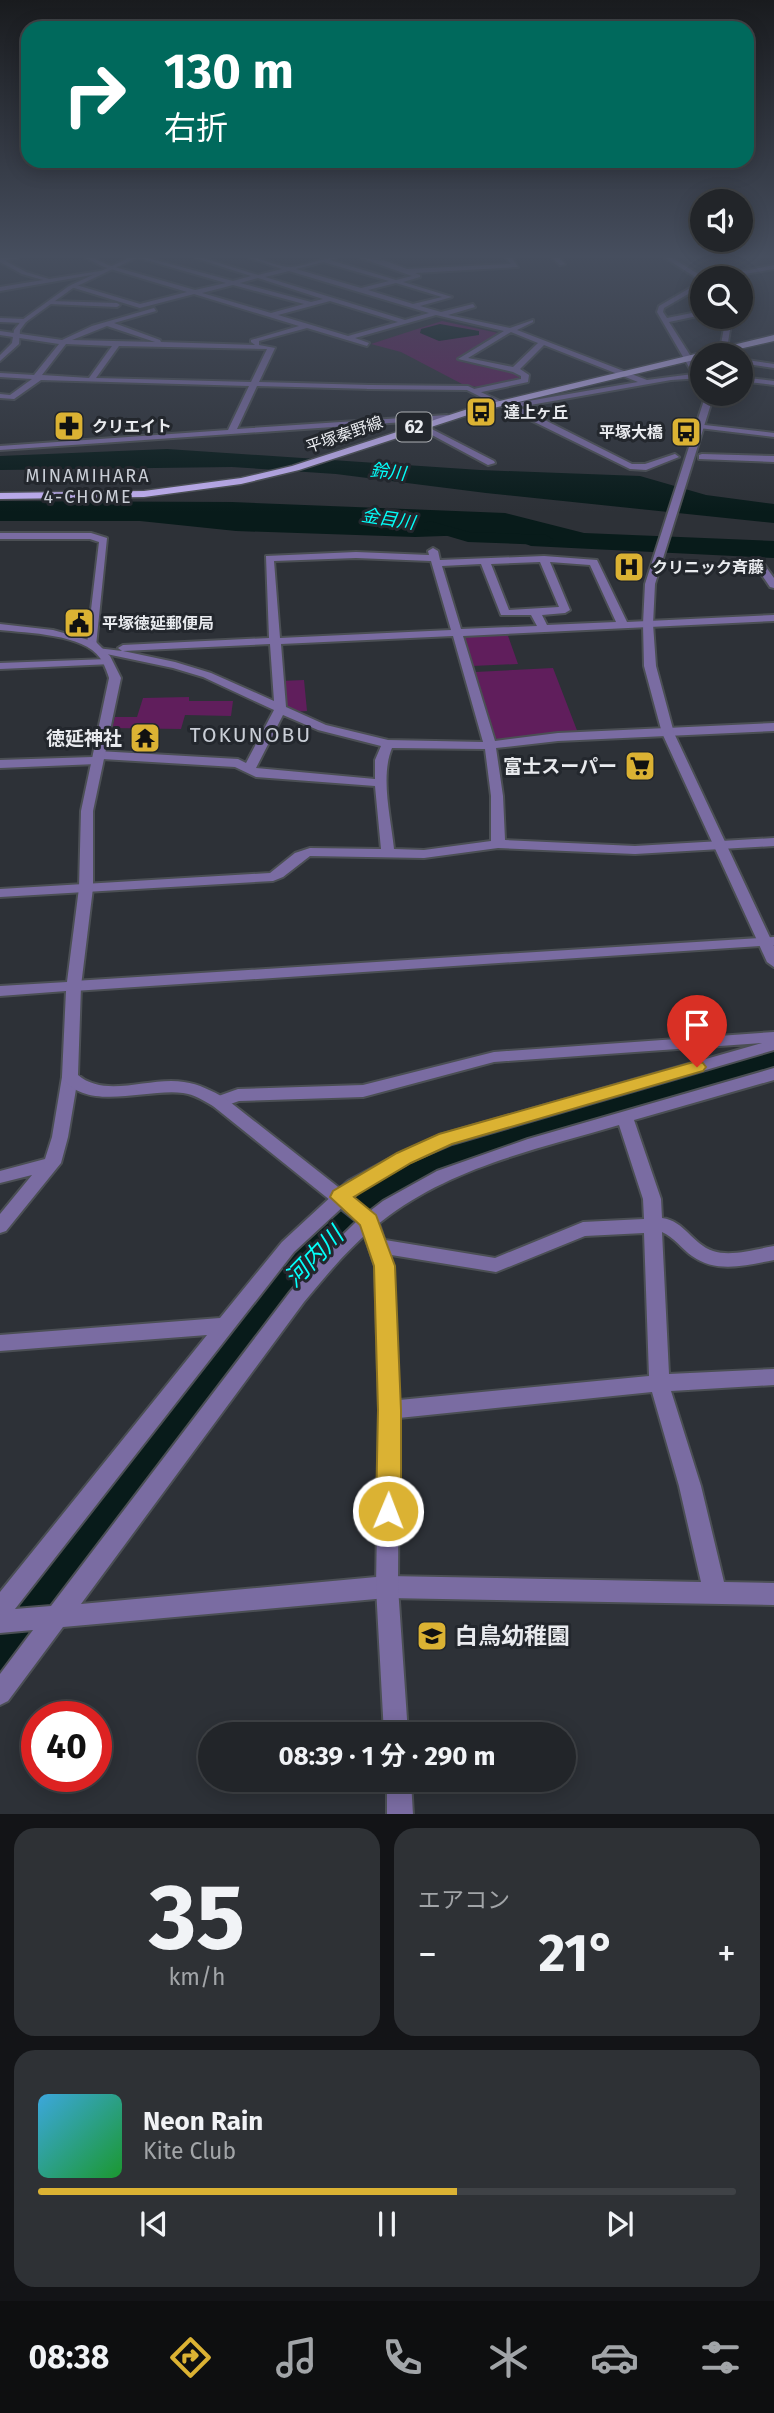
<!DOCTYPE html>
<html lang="ja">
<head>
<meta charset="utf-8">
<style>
	:root { --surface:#222529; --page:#2e3135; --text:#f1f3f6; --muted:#a2a5a8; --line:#3f4246; --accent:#dbb233 }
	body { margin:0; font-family:"Fira Sans","Noto Sans JP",sans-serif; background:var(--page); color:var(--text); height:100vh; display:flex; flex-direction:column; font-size:26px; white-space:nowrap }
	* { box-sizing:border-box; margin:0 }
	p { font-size:23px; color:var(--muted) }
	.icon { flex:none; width:38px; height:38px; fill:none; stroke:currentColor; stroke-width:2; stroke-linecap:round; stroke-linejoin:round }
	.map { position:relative; height:1814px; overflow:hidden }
	.drawer { display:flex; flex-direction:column; gap:14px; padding:14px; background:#131417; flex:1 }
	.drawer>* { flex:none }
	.top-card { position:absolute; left:21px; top:21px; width:733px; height:147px; border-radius:21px; box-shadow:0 4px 18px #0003,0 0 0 2px var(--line); background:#00695c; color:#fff; overflow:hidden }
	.controls { position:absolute; left:690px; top:189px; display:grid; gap:14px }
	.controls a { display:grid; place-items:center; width:63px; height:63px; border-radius:50%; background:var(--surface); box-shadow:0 4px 18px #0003,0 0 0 2px var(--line); font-size:35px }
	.speed { position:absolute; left:21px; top:1701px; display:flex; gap:14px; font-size:35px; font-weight:700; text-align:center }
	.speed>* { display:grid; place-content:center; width:91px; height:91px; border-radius:50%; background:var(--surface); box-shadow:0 4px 18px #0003,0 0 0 2px var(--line); line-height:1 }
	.speed .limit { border:10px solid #d22; background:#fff; color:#111 }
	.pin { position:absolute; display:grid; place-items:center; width:60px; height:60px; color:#fff; margin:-72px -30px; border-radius:50% 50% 50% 0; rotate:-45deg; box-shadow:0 0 7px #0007 }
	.pin .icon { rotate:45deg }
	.me { position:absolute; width:77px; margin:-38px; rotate:1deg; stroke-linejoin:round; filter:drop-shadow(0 0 5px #0008) }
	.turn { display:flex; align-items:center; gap:24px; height:147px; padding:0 28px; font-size:32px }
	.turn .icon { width:91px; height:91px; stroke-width:2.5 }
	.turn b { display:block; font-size:49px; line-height:60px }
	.big { font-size:52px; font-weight:700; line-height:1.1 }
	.drawer .card { flex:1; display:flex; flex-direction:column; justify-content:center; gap:10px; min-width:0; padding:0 24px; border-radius:21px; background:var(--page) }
	.drawer .dial { align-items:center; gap:0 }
	.dial b { font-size:91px; line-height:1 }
	.song { display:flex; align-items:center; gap:21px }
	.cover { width:84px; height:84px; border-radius:10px; background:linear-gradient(135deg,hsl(200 70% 55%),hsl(130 70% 35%)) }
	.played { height:7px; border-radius:4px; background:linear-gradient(90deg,var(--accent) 60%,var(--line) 60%) }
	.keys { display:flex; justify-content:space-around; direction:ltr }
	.heat { display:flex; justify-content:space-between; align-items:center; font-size:38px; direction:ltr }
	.drawer .tiles { flex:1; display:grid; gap:14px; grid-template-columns:1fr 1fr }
	.card:last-child { grid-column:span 2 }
	.trip { position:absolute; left:198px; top:1722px; width:378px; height:70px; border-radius:35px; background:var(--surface); box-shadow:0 4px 18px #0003,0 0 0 2px var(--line); font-weight:700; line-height:70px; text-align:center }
	.tabs { display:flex; height:112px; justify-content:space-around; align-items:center; background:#0e0f10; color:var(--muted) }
	.tabs .icon { width:49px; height:49px }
	.tabs .active { color:var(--accent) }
	.tabs b { font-size:32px; color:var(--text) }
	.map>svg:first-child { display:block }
</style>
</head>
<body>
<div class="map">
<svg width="774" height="1815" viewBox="0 0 774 1815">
	<rect width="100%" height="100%" fill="#2d3137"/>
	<!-- green -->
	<path fill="#601e5c" d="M 442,321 L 498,333 L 458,359 L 462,362 L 521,375 L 520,381 L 486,388 L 464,385 L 401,352 L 371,344 Z
		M 507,633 L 518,664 L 472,666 L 463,635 Z
		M 553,668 L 578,733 L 498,740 L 495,737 L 475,672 Z
		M 304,680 L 307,711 L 293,712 L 283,707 L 281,681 Z
		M 189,697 L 189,701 L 233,701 L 231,716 L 185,715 L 181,729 L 112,728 L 115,717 L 137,717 L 143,698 Z"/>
	<!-- water -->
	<path fill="#081b1a" d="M 440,324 L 479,331 L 479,335 L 439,341 L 420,333 L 421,329 Z
		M 167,449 L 480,470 L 640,476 L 706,495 L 774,504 L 774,523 L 486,493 L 336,474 L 232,467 L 0,470 L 0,456 Z
		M 0,501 L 232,502 L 505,513 L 584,533 L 774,541 L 774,558 L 531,546 L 500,534 L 415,537 L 236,531 L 140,521 L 0,521 Z"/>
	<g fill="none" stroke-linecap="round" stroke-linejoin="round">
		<!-- river -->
		<path fill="#081b1a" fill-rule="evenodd" d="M 430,521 L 469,532 L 546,535 L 554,540 L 546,545 L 468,542 L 424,529 L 424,523 Z
			M 774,1050 L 774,1069 L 448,1168 L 391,1202 L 317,1267 L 14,1670 L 0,1676 L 0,1623 L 295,1249 L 369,1186 L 426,1152 Z"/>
		<!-- minor casing -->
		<g stroke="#4b4f54" stroke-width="4">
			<path id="minor" d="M 0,258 L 26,272 L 49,279 L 100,271 L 103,273 L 0,291 L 0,287 L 43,280 L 22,274 L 0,262 Z
				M 86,258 L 93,258 L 108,265 L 195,290 L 226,283 L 139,258 L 148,258 L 233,281 L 251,276 L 195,258 L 203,258 L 258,275 L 282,269 L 250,258 C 264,258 276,267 290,267 C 305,267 319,258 335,258 L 330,260 L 396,280 L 412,276 L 361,258 L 386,261 L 407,269 L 511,264 L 506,258 L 512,258 L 518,267 L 415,273 L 420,275 L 420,277 L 403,282 L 452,297 L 420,306 L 441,312 L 473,304 L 475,307 L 448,315 L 510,328 L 533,320 L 533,322 L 517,330 L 647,380 L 693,374 L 657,312 L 659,306 L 702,281 L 702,286 L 664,308 L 663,312 L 667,318 L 702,311 L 702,315 L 669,322 L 702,374 L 702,378 L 671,380 L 519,407 L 632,464 L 645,464 L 675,454 L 679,457 L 646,470 L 630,469 L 496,403 L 500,401 L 511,404 L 638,382 L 544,345 L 520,369 L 529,375 L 528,382 L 477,393 L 473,391 L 474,389 L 521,379 L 521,376 L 513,372 L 458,359 L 504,331 L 436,315 L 355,338 L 369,343 L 367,346 L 307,328 L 259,341 L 259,345 L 275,348 L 259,382 L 370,385 L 373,385 L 373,389 L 257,386 L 237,429 L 447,415 L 451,417 L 447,419 L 0,450 L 0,446 L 228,430 L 249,386 L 41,380 L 14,399 L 0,398 L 0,394 L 10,395 L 32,379 L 0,377 L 0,373 L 34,375 L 59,344 L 0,335 L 0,331 L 62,340 L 92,326 L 154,308 L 156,311 L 114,323 L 160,340 L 161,342 L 255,345 L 251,342 L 251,340 L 299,326 L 194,294 L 140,308 L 71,287 L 73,284 L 140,304 L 187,292 L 104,267 ZM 323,262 L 389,281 L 361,288 L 296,269 ZM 289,271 L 429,313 L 405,320 L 265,277 ZM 258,278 L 323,299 L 311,302 L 240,283 ZM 396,283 L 442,297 L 413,304 L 368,290 ZM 233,285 L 304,304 L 271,313 L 202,293 ZM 330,301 L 398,322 L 348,336 L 278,315 ZM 107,326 L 155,342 L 72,340 ZM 511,332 L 538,343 L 513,367 L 468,358 ZM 66,344 L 112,346 L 89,378 L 42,375 ZM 119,346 L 267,349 L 251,382 L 96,378 Z
				M 553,258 L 559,258 L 565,264 L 560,265 Z
				M 774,265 L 774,269 L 721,278 L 709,278 Z
				M 51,301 L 117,303 L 120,305 L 117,307 L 49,304 Z
				M 702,317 L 711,317 L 732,324 L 729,326 Z
				M 0,318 L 24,319 L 27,321 L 24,323 L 0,322 Z
				M 740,359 L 774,364 L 774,368 L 740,363 Z
				M 740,377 L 774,381 L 774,385 L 740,381 Z
				M 420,423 L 494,461 L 495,463 L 488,465 L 417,427 L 416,425 Z
				M 696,424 L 774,433 L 774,437 L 699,428 L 696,428 Z
				M 702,454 L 774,456 L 774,462 L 699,459 L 699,455 Z
				M 0,533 L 91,533 L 107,538 L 96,646 L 88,646 L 87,644 L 99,542 L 90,539 L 0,539 Z
				M 433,548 L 438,551 L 440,560 L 544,556 L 597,560 L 627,622 L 774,615 L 774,621 L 463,636 L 495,741 L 558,733 L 774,723 L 774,731 L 558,741 L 496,748 L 503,796 L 505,840 L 635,846 L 774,838 L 774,846 L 635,854 L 498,848 L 424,858 L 310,856 L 283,877 L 273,881 L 0,897 L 0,889 L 270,873 L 295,853 L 310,848 L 381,849 L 375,786 L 256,777 L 235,767 L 102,759 L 101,763 L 97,764 L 0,768 L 0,760 L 93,757 L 94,752 L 98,751 L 238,759 L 246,763 L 274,710 L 203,677 L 173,668 L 97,652 L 97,648 L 122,651 L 118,648 L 123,645 L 269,638 L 266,556 L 356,552 L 429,555 L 428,551 ZM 356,558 L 431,561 L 451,630 L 280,638 L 274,561 ZM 540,562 L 559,607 L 509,610 L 491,564 ZM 550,562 L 590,565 L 616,622 L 547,625 L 542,615 L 565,613 L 570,610 ZM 481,564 L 501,615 L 531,615 L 537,626 L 461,629 L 442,566 ZM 453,636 L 483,742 L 388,740 L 326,725 L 286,707 L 281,644 ZM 270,644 L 274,701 L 211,673 L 175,662 L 123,651 ZM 283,715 L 318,730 L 381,746 L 375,760 L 375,779 L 256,768 ZM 392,748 L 485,749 L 491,796 L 491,841 L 424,850 L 394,849 C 391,818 380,777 392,748 Z
				M 760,562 L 763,563 L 774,578 L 774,588 L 770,587 L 755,565 Z
				M 108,659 L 112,660 L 112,664 L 0,669 L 0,663 Z
				M 774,937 L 774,945 L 74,991 L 67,986 L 74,981 Z
				M 774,1032 L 774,1050 L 452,1144 L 410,1162 L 360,1191 L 294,1252 L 15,1609 L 51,1606 L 290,1292 L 322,1255 L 357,1221 L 383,1201 L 437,1171 L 528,1139 L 774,1068 L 774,1080 L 634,1120 L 661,1199 L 662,1218 C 685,1221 692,1244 713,1251 C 731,1257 756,1249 774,1246 L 774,1260 C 747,1265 717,1274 692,1256 C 682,1249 674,1237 662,1232 L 669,1374 L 774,1369 L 774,1385 L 671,1391 L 701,1486 L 724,1582 L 774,1583 L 774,1605 L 387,1598 L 63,1627 L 8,1701 L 0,1705 L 0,1674 L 33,1630 L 0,1633 L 0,1592 L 207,1335 L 0,1351 L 0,1335 L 220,1318 L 282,1242 L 348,1181 L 398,1154 L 440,1135 L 762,1043 L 494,1062 L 363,1097 L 239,1101 L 219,1108 L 213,1106 L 211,1102 L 213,1098 L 238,1089 L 363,1085 L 494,1052 ZM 619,1125 L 643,1199 L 644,1219 L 583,1222 L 495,1258 L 379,1239 L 373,1241 L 370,1246 L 373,1251 L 379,1253 L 496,1272 L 585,1236 L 644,1233 L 649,1376 L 389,1401 L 382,1404 L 379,1410 L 382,1416 L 389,1419 L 652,1392 L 679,1486 L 701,1582 L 387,1576 L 81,1604 L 304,1302 C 328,1273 352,1244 382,1221 C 450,1167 538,1149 619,1125 Z
				M 70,1071 L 76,1073 L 78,1077 L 68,1137 L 61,1163 L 6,1231 L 0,1233 L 0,1214 L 32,1175 L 0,1183 L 0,1171 L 45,1159 L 52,1137 L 62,1077 L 64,1073 Z"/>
		</g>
		<!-- tertiary casing -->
		<g stroke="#4b4f54" stroke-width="4">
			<path id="tertiary" d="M 1,258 L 17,258 L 3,261 Z
				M 129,258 L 136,258 L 73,288 L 26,322 L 20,330 L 19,344 L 0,361 L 0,355 L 12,343 L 14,330 L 22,320 L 69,286 Z
				M 665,258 L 672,258 L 705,278 L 700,280 Z
				M 726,317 L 732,317 L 726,355 L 719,355 Z
				M 370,385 L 468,386 L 504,403 L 497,405 L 467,390 L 367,389 L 367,385 Z
				M 706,394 L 714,394 L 655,584 L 653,624 L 656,666 L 674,733 L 774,946 L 774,967 L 767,962 L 662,733 L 644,666 L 643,624 L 645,584 Z
				M 0,624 L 53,630 L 96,642 L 110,656 L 121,678 L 93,811 L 93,888 L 81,986 L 78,1075 C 106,1099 151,1076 184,1082 C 199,1084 212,1091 225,1098 L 375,1216 L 378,1221 L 393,1266 L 399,1410 L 398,1587 L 408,1734 L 384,1734 L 376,1587 L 379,1410 L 375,1266 L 361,1225 L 213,1106 C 204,1101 194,1094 183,1093 C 147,1088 86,1113 62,1077 L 66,991 L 0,996 L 0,986 L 67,982 L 79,888 L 81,811 L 109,678 C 107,672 104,663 100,658 C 84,634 27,633 0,630 Z
				M 387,1780 L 411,1780 L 413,1815 L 387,1815 Z"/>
		</g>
		<!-- primary casing -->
		<g stroke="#4b4f54" stroke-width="3">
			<path id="primary" d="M 774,335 L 774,341 L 713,355 L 702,355 L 702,358 L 477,412 L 299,470 L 241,484 L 144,497 L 0,499 L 0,493 L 144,491 L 241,478 L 292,466 L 471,408 Z"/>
		</g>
		<!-- minor -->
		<use href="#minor" fill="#7a6ca2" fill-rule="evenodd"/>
		<!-- tertiary -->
		<use href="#tertiary" fill="#7a6ca2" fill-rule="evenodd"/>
		<!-- primary -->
		<use href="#primary" fill="#c0aff1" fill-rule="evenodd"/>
	</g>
	<!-- sky -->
	<linearGradient id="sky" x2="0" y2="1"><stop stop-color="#191b1e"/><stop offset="0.5" stop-color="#464e5e"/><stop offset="1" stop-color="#464e5e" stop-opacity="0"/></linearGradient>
	<rect width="774" height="512" fill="url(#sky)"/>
	<!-- route -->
	<path fill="#dbb233" stroke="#8e7421" stroke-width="2" d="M 697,1061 L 703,1063 L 706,1067 L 703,1071 L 452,1144 L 411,1163 L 354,1197 L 376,1215 L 395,1266 L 401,1410 L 401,1511 L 397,1519 L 388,1522 L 380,1519 L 376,1511 L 378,1410 L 374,1266 L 360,1225 L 330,1197 L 333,1191 L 397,1153 L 439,1134 Z"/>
	<!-- icons -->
	<defs>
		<g id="bus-square" transform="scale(1.575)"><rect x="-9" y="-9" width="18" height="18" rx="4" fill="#dbb233" stroke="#23272d"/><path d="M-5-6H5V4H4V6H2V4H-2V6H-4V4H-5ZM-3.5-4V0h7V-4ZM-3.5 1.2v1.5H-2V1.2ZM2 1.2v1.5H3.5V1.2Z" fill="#111"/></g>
		<g id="pharmacy-square" transform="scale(1.575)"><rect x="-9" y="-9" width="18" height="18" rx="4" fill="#dbb233" stroke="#23272d"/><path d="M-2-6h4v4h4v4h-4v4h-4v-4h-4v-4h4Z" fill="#111"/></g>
		<g id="hospital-square" transform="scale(1.575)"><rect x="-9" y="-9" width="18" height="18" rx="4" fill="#dbb233" stroke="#23272d"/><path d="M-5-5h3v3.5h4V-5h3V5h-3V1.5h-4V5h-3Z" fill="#111"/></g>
		<g id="civic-square" transform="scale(1.575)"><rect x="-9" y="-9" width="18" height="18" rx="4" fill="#dbb233" stroke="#23272d"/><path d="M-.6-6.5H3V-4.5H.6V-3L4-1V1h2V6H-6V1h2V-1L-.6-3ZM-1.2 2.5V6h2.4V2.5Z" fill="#111"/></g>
		<g id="temple-square" transform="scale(1.575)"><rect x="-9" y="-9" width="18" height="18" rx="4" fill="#dbb233" stroke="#23272d"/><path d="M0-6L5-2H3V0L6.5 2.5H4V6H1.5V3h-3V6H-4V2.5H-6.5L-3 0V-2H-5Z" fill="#111"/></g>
		<g id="supermarket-square" transform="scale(1.575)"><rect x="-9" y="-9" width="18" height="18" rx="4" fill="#dbb233" stroke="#23272d"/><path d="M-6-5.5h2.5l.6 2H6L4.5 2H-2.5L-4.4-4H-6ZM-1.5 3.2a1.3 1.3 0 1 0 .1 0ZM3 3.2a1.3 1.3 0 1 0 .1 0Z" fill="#111"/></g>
		<g id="school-square" transform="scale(1.575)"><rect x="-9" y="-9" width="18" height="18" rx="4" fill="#dbb233" stroke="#23272d"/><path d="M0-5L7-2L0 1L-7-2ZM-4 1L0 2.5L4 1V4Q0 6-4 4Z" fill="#111"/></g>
	</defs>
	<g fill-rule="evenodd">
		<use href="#bus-square" x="481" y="412"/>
		<use href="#pharmacy-square" x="69" y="426"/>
		<use href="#bus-square" x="686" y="432"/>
		<use href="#hospital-square" x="629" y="567"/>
		<use href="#civic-square" x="79" y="623"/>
		<use href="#temple-square" x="145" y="738"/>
		<use href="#supermarket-square" x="640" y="766"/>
		<use href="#school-square" x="432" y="1636"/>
	</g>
	<g text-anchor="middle" stroke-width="6" stroke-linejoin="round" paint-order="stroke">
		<!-- far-poi labels -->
		<g font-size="16" font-weight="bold" fill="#e8eaee" stroke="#23272d" text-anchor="start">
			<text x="504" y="418">達上ヶ丘</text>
			<text x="92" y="432">クリエイト</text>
			<text x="663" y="438" text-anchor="end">平塚大橋</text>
			<text x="652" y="573">クリニック斉藤</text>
			<text x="102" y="629">平塚徳延郵便局</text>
		</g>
		<!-- far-street labels -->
		<g font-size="16" fill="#e8eaee" stroke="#23272d">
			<text transform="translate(344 434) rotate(-19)" y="6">平塚秦野線</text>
		</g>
		<!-- shield labels -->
		<rect fill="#23272d" stroke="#adb0b4" stroke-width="2" x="396.5" y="412.5" width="35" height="29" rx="5"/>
		<g font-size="18" font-weight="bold" fill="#e8eaee">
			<text x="414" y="433">62</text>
		</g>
		<!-- far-water labels -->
		<g font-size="18" font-style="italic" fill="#03fffa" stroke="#23272d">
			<text transform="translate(388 472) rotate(6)" y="6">鈴川</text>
			<text transform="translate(388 519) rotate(9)" y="6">金目川</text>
		</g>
		<!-- far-neighbourhood labels -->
		<g font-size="18" letter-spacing="2" fill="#c9ced6" stroke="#23272d">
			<text x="88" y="482">MINAMIHARA<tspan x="88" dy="21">4-CHOME</tspan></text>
		</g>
		<!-- poi labels -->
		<g font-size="19" font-weight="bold" fill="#e8eaee" stroke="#23272d" text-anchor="end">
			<text x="122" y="745">徳延神社</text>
			<text x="617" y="773">富士スーパー</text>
		</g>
		<!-- neighbourhood labels -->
		<g font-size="21" letter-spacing="2" fill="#c9ced6" stroke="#23272d">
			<text x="251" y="742">TOKUNOBU</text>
		</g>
		<!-- near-poi labels -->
		<g font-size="23" font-weight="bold" fill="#e8eaee" stroke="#23272d" text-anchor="start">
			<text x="455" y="1644">白鳥幼稚園</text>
		</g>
		<!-- near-water labels -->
		<g font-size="24" font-style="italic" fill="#03fffa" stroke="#23272d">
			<text transform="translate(314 1257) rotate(-46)" y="8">河内川</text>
		</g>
	</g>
</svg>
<div class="controls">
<a><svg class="icon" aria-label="sound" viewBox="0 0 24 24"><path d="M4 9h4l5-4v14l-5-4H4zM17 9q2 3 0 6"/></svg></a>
<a><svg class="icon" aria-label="search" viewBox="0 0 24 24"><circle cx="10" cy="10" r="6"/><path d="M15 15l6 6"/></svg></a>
<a><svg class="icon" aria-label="layers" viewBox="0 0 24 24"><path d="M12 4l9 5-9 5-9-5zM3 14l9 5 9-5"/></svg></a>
</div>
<div class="speed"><div class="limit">40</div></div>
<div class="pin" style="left:697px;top:1067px;background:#d93025"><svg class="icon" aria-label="arrive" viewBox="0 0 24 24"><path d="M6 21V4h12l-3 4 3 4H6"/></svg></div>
<svg class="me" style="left:388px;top:1511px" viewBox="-20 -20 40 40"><circle r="17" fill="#dbb233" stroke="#fff" stroke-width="3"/><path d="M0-11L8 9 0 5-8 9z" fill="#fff"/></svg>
<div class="trip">08:39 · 1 分 · 290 m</div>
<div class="top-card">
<div class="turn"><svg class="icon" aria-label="right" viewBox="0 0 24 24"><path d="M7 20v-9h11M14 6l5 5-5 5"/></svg><div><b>130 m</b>右折</div></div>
</div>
</div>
<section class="drawer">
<div class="tiles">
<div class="card dial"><b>35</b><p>km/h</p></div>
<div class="card"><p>エアコン</p>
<div class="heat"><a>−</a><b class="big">21°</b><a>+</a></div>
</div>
<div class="card">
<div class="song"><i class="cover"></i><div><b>Neon Rain</b><p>Kite Club</p></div></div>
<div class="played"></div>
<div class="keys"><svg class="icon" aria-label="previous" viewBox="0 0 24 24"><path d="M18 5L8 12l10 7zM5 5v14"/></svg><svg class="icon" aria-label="pause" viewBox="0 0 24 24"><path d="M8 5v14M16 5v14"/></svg><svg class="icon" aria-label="next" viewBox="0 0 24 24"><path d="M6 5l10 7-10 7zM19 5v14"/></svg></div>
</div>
</div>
</section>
<nav class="tabs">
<b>08:38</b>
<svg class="icon active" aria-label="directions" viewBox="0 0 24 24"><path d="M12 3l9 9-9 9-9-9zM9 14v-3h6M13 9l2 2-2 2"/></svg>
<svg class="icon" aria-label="music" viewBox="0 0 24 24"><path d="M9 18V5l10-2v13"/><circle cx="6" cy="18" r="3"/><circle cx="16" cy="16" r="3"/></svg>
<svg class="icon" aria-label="phone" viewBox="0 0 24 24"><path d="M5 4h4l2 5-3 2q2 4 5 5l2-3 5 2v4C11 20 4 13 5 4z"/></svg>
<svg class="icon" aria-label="climate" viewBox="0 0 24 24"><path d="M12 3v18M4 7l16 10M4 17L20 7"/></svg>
<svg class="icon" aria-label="car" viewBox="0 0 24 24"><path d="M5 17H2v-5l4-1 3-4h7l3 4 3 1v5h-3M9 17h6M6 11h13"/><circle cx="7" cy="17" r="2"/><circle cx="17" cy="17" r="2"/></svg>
<svg class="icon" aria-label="filters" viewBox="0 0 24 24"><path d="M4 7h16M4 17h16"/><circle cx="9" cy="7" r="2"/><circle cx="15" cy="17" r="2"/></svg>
</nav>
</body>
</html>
